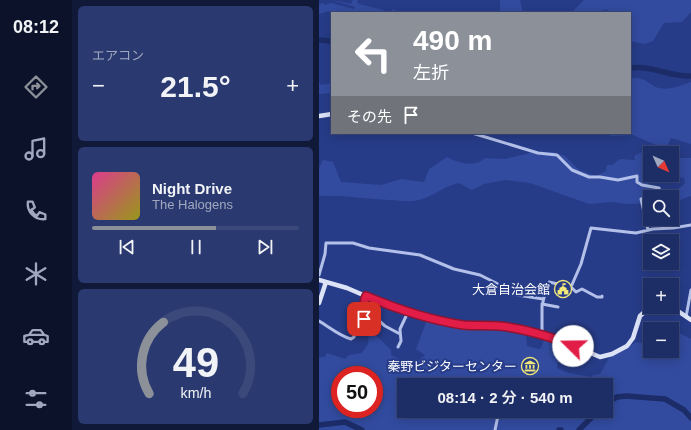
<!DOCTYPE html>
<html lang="ja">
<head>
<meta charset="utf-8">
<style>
	:root { --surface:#1d2d66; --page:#2a396f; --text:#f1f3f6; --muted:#a0a8bf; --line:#3b497a; --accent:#8c9099 }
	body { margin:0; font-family:Helvetica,"Noto Sans JP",sans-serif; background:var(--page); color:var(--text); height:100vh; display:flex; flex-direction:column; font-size:15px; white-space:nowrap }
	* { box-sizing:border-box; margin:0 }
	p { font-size:13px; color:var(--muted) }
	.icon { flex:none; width:22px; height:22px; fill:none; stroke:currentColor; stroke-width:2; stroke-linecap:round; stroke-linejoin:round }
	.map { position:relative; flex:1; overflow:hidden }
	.panel { display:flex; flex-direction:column; gap:6px; padding:6px; background:#101938; width:247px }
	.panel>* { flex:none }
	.banner { position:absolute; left:12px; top:12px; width:300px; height:122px; border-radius:0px; box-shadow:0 2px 10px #0003,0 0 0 1px var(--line); background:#8c9099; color:#fff; overflow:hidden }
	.needle { width:26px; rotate:135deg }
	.tools { position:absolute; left:324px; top:146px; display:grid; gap:8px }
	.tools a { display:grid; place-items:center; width:36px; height:36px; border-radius:0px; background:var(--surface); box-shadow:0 2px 10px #0003,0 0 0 1px var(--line); font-size:20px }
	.speed { position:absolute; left:12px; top:366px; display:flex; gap:8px; font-size:20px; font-weight:700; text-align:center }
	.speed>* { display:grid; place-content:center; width:52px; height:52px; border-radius:50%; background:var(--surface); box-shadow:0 2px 10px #0003,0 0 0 1px var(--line); line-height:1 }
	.speed .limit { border:6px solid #d22; background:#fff; color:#111 }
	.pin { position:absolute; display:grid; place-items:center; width:34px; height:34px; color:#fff; margin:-17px; border-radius:8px; box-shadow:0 2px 6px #0006 }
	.me { position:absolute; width:44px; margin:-22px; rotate:292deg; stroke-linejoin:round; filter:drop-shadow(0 0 3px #0008) }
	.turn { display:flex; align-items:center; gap:14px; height:84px; padding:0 16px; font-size:18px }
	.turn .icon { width:52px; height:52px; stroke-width:2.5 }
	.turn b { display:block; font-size:28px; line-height:34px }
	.then { display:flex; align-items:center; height:38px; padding:0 16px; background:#0003; gap:8px; font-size:15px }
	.big { font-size:30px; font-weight:600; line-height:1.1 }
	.panel .tile { flex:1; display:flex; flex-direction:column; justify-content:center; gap:6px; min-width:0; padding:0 14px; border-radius:6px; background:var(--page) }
	.panel .dial { align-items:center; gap:0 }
	.dial svg { height:104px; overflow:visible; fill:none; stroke:var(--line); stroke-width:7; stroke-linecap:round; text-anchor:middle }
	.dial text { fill:var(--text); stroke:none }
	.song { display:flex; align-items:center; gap:12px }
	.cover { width:48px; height:48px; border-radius:6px; background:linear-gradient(135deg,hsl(330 70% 55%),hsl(60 70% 35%)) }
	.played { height:4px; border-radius:2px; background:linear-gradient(90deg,var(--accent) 60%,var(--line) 60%) }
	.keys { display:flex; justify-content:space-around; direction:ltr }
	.heat { display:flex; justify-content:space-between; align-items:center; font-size:22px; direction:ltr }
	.trip { position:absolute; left:78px; top:378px; width:216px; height:40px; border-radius:0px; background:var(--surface); box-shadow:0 2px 10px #0003,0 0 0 1px var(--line); font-weight:600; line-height:40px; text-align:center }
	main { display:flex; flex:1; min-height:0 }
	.tabs { display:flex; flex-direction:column; width:72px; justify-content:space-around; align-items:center; background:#0c1229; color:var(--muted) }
	.tabs .icon { width:28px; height:28px }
	.tabs .current { color:var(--accent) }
	.tabs b { font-size:18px; color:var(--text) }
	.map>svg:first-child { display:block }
</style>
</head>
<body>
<main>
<nav class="tabs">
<b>08:12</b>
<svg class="icon current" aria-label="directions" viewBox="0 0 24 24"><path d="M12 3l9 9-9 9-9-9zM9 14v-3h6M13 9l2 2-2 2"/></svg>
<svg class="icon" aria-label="music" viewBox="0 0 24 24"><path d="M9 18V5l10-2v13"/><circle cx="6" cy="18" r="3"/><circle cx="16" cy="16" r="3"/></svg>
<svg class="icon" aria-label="phone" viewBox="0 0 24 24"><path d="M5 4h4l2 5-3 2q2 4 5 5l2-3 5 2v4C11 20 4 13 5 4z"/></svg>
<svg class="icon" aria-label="climate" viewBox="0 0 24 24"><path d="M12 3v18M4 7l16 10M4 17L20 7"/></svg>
<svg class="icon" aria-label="car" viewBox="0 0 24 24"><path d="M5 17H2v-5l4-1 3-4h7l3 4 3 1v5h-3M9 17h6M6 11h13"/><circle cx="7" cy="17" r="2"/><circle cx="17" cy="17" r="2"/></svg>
<svg class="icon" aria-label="filters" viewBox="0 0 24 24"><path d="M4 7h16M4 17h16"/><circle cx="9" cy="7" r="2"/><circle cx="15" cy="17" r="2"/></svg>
</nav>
<section class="panel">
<div class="tile"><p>エアコン</p>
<div class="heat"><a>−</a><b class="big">21.5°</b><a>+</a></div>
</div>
<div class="tile">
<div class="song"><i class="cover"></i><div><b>Night Drive</b><p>The Halogens</p></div></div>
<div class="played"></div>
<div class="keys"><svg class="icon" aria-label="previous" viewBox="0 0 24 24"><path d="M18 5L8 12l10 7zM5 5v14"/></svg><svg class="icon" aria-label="pause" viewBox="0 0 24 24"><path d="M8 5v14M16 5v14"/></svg><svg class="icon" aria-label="next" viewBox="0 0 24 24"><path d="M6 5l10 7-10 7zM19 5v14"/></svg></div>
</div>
<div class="tile dial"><svg viewBox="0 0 100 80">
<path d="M14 69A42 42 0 1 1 86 69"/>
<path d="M14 69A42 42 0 0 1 25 14" stroke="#8c9099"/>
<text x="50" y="56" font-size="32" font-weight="700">49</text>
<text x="50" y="72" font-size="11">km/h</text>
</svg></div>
</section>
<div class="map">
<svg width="372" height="430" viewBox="0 0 372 430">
	<rect width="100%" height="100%" fill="#273c88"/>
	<!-- green -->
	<path fill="#324b9f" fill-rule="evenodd" d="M 13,0 L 32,4 L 34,0 L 39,0 L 38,2 L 40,4 L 72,12 L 74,9 L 81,13 L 10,11 L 0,14 L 0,5 L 3,3 L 6,5 L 12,3 L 35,9 L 36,7 Z
		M 181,0 L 201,0 L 204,13 L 181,13 Z
		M 265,0 L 372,0 L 372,12 L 363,22 L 345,23 L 334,41 L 325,44 L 311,41 L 311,13 L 289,13 L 288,9 L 278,13 L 252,13 Z
		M 314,78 C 329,78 329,85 340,88 C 350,91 363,85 372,82 L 372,144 L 352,138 L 349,145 L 359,158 L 372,158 L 372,196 L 353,203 L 353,197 L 331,197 L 331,203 L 310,204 L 292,202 L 270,204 L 211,183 L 186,180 L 165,184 L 153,190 L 140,183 C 122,187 114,198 95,201 C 87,202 78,200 70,200 C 47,199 24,195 0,196 L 0,168 L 4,160 L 14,162 L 22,182 L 62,185 L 82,179 L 105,182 L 110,169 L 128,157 C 140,163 155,168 166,158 L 186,159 L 211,153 L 234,152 L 246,156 L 260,170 L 277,176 L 287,171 L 288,165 L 293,165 L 301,159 L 316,160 L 315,156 L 337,145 L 314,135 L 293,136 L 284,133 L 311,133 L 311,79 ZM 331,153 L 353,153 L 353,175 L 365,178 L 366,183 C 356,195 337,194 328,182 L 331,175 Z
		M 0,82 L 2,85 L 12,83 L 13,82 L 13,93 L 0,94 Z
		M 108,320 L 152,329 L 184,328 L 184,330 L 207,335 L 208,346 L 220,349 L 223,347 L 225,339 L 241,343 L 243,344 L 239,356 L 238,368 L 249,373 L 273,377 L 274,375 L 281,374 L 290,358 L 317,342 L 331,345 L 331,351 L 353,351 L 353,333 L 360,333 L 372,339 L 372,430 L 0,430 L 0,357 L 6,357 L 8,353 L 26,359 L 30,355 L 43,353 L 49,344 L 50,333 L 59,337 L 72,350 L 72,355 L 92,366 L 105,356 L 107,356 L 97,349 ZM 21,375 L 55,375 L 55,409 L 21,409 ZM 85,385 L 287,385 L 287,411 L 85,411 Z"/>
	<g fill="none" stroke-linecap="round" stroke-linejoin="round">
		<!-- river -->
		<path stroke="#1c2c68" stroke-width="5.5" d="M 0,40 L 13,41
			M 311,68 C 332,65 351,77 372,76
			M 287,403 L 298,397 L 307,396 L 346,399 L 365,410 L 372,418
			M 0,425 L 26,422 L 43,430
			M 240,430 L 242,430
			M 260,430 L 279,411"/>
		<!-- street -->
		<path stroke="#b3c0e9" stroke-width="3" d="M 153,133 L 219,153 L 238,155 L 253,170 L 270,177 L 281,177 L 299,180 L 318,176 L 318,182 L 323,185 L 340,188 L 342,194 L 339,197
			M 329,230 L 322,199 L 331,198
			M 0,275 L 6,254 L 7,243 L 34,243 L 50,248 L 101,255 L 135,269 L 161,275 L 177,283 L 192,294 L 224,299
			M 252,287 L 262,264 L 272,228 L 317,233 L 334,229 L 354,228 L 372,225
			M 47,297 L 45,304 L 49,317 L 58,319 L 66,326 L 81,334
			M 223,304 L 239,307
			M 367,317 L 372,290
			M 0,321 C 12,328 19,335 32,339 L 35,337 C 36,327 44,322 47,312
			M 223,335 L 223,306 L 228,285 L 230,282 L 252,287 L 257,292 L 263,289 L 278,297 L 283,297 L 283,296
			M 79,347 L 82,341 L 81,329 L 89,312
			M 176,430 L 180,411"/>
		<!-- secondary -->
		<path stroke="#dde3f7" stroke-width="4.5" d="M 0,116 L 13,114
			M 0,280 L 28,288 L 72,307 L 89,312 L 134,323 L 155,326 L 179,326 L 234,337 L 281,357 L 293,354 L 308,346 L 314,338 L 321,316 L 331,307
			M 0,303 L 7,282
			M 353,307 L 372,320"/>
	</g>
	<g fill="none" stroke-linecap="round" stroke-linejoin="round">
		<!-- route casing -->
		<g stroke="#92132f" stroke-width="10">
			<path id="route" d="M 45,319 C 47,311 43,304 47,296 C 78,309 111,320 144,325 C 156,326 168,325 180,326 C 202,328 234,337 254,346"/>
		</g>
		<!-- route -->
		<use href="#route" stroke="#e11d48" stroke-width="7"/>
	</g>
	<!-- icons -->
	<defs>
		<g id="civic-ring" transform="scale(0.9)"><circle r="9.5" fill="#273c88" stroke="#f1e879" stroke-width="1.5"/><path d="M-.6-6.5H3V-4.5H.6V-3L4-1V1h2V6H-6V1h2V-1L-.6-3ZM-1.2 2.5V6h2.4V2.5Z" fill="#f1e879"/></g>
		<g id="museum-ring" transform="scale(0.9)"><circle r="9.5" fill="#273c88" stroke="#f1e879" stroke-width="1.5"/><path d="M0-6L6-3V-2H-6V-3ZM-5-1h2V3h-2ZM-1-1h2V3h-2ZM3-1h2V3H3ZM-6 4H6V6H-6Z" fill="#f1e879"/></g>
	</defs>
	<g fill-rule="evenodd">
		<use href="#civic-ring" x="244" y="289"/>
		<use href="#museum-ring" x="211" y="366"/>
	</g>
	<g text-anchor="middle" stroke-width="4" stroke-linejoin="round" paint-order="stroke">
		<!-- poi labels -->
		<g font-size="13" fill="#fff" stroke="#273c88" text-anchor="end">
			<text x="231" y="294">大倉自治会館</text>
			<text x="198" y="371">秦野ビジターセンター</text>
		</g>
	</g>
</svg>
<div class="tools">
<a><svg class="needle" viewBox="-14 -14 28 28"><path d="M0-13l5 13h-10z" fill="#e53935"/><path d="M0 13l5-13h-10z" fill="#a0a8bf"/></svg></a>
<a><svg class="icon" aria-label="search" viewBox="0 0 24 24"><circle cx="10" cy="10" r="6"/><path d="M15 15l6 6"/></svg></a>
<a><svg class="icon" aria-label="layers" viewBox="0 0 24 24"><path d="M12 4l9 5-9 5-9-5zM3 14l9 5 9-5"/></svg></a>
<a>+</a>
<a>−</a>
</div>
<div class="speed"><div class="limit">50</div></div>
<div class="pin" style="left:45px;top:319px;background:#d93025"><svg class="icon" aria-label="arrive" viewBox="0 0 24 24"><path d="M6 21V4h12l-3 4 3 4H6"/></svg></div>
<svg class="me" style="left:254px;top:346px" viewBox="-20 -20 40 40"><circle r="19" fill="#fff"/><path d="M0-13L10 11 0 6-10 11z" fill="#e11d48"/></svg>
<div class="trip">08:14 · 2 分 · 540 m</div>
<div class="banner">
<div class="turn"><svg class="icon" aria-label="left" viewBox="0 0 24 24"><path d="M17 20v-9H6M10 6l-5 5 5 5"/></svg><div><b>490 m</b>左折</div></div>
<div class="then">その先<svg class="icon" aria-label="arrive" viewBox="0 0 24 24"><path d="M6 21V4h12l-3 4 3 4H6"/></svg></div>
</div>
</div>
</main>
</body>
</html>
